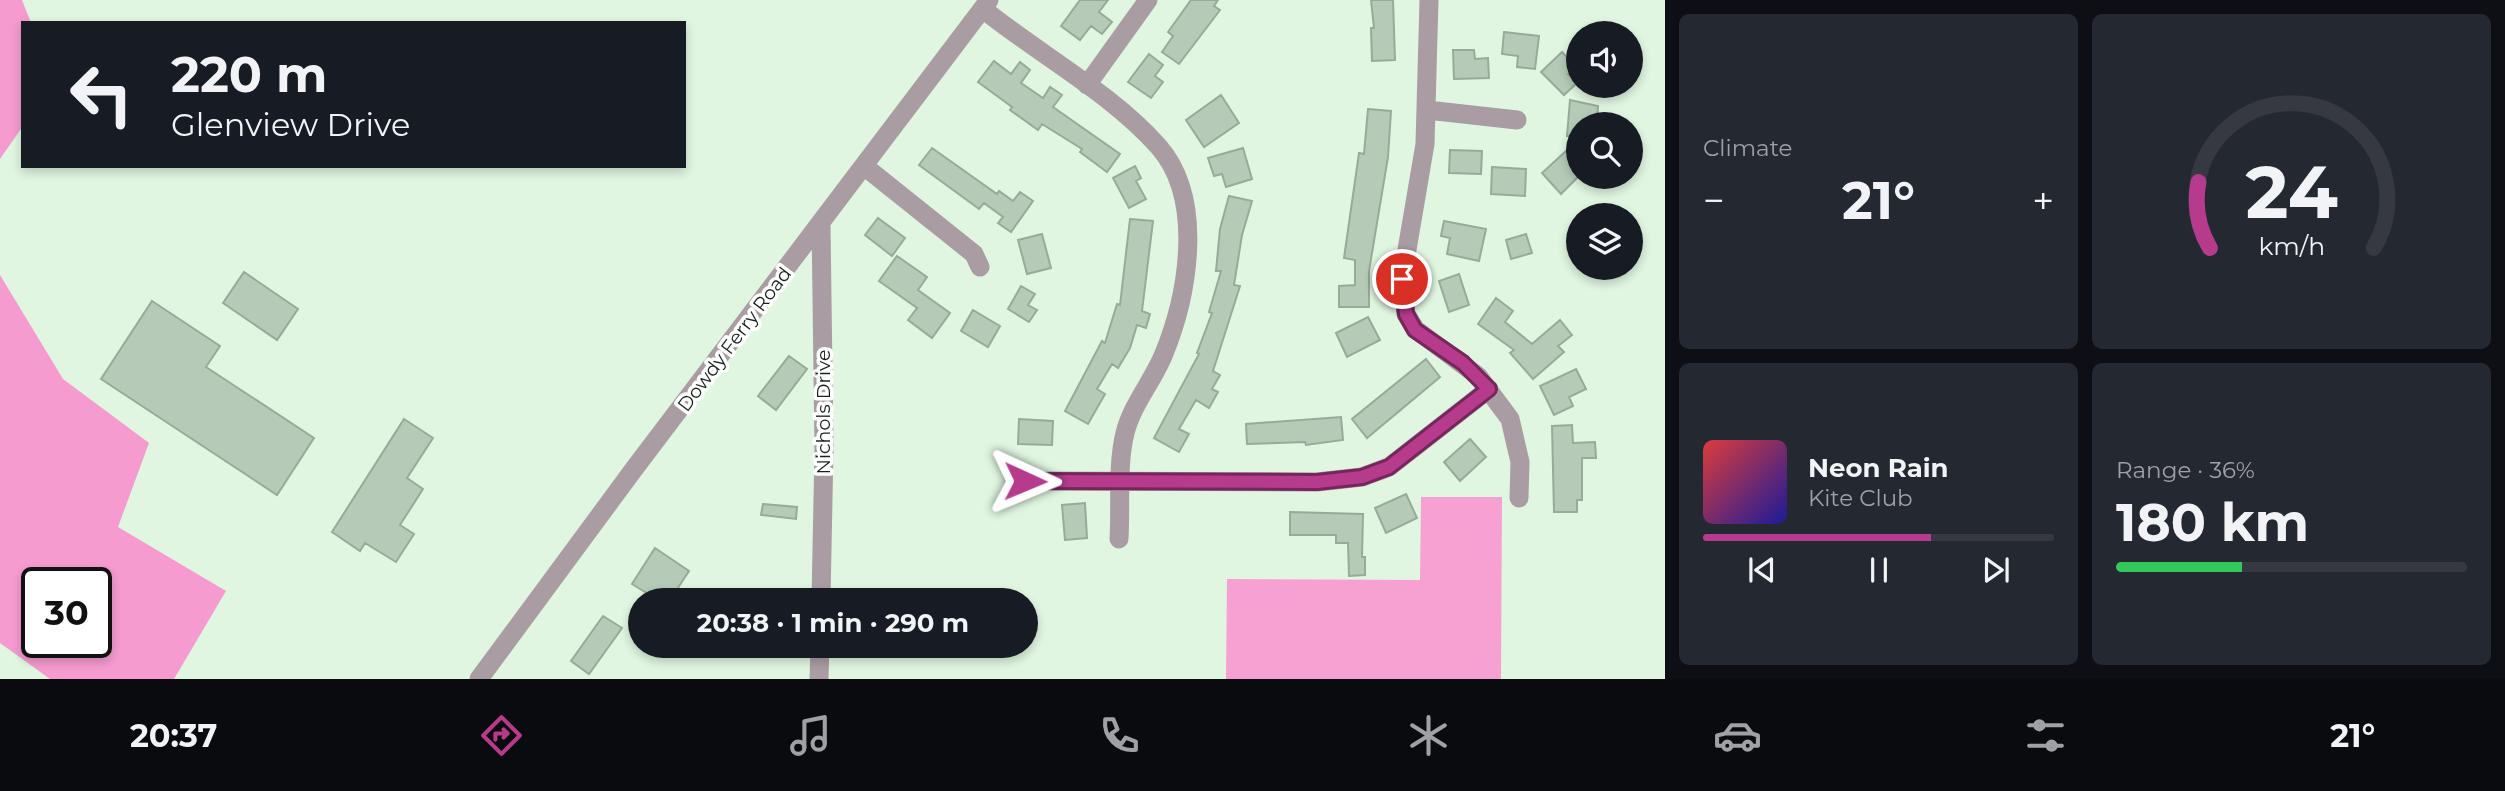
<!DOCTYPE html>
<html lang="en">
<head>
<meta charset="utf-8">
<style>
	:root { --surface:#171b24; --page:#242831; --text:#f1f3f6; --muted:#9ea1a6; --line:#363941; --accent:#b63b8c }
	body { margin:0; font-family:Montserrat,sans-serif; background:var(--page); color:var(--text); height:100vh; display:flex; flex-direction:column; font-size:26px; white-space:nowrap }
	* { box-sizing:border-box; margin:0 }
	p { font-size:23px; color:var(--muted) }
	.icon { flex:none; width:38px; height:38px; fill:none; stroke:currentColor; stroke-width:2; stroke-linecap:round; stroke-linejoin:round }
	.map { position:relative; flex:1; overflow:hidden }
	.details { display:flex; flex-direction:column; gap:14px; padding:14px; background:#0d0f14; width:840px }
	.details>* { flex:none }
	.banner { position:absolute; left:21px; top:21px; width:665px; height:147px; border-radius:0px; box-shadow:0 4px 10px #0003; background:#171b24; color:var(--text); overflow:hidden }
	.tools { position:absolute; left:1566px; top:21px; display:grid; gap:14px }
	.tools a { display:grid; place-items:center; width:77px; height:77px; border-radius:50%; background:var(--surface); box-shadow:0 4px 10px #0003; font-size:35px }
	.speed { position:absolute; left:21px; top:567px; display:flex; gap:14px; font-size:35px; font-weight:700; text-align:center }
	.speed>* { display:grid; place-content:center; width:91px; height:91px; border-radius:50%; background:var(--surface); box-shadow:0 4px 10px #0003; line-height:1 }
	.speed .limit { border:4px solid #111; border-radius:10px; background:#fff; color:#111 }
	.pin { position:absolute; display:grid; place-items:center; width:60px; height:60px; color:#fff; margin:-30px; border:4px solid #fff; border-radius:50%; box-shadow:0 2px 7px #0007 }
	.me { position:absolute; width:77px; margin:-38px; rotate:91deg; stroke-linejoin:round; filter:drop-shadow(0 0 5px #0008) }
	.turn { display:flex; align-items:center; gap:24px; height:147px; padding:0 35px; font-size:32px }
	.turn .icon { width:91px; height:91px; stroke-width:2.5 }
	.turn b { display:block; font-size:49px; line-height:60px }
	.big { font-size:52px; font-weight:700; line-height:1.1 }
	.details .card { flex:1; display:flex; flex-direction:column; justify-content:center; gap:10px; min-width:0; padding:0 24px; border-radius:10px; background:var(--page) }
	.details .dial { align-items:center; gap:0 }
	.dial svg { height:182px; overflow:visible; fill:none; stroke:var(--line); stroke-width:7; stroke-linecap:round; text-anchor:middle }
	.dial text { fill:var(--text); stroke:none }
	.song { display:flex; align-items:center; gap:21px }
	.cover { width:84px; height:84px; border-radius:10px; background:linear-gradient(135deg,hsl(0 70% 55%),hsl(240 70% 35%)) }
	.played { height:7px; border-radius:4px; background:linear-gradient(90deg,var(--accent) 65%,var(--line) 65%) }
	.keys { display:flex; justify-content:space-around; direction:ltr }
	.heat { display:flex; justify-content:space-between; align-items:center; font-size:38px; direction:ltr }
	.charge { height:10px; border-radius:5px; background:linear-gradient(90deg,#34c759 36%,var(--line) 0) }
	.details .tiles { flex:1; display:grid; gap:14px; grid-template-columns:repeat(2,1fr) }
	.trip { position:absolute; left:628px; top:588px; width:410px; height:70px; border-radius:35px; background:var(--surface); box-shadow:0 4px 10px #0003; font-weight:700; line-height:70px; text-align:center }
	.menu { display:flex; height:112px; justify-content:space-around; align-items:center; background:#090b0e; color:var(--muted) }
	.menu .icon { width:49px; height:49px }
	.menu .current { color:var(--accent) }
	.menu b { font-size:32px; color:var(--text) }
	main { display:flex; flex:1; min-height:0 }
	.map>svg:first-child { display:block }
</style>
</head>
<body>
<main>
<div class="map">
<svg width="1665" height="679" viewBox="0 0 1665 679">
	<rect width="100%" height="100%" fill="#e0f6e1"/>
	<!-- green -->
	<path fill="#f7a0d2" d="M 1421,497 L 1502,497 L 1501,679 L 1226,679 L 1227,579 L 1420,580 Z"/>
	<!-- forest -->
	<path fill="#f59bcf" fill-rule="evenodd" d="M 0,0 L 22,0 L 31,23 L 23,23 L 23,126 L 0,159 Z
		M 0,275 L 63,379 L 149,443 L 118,527 L 226,591 L 174,679 L 50,679 L 0,643 ZM 37,583 L 96,583 L 96,642 L 37,642 Z"/>
	<!-- building -->
	<path fill="#b5cbb7" stroke="#96ab98" stroke-width="2" d="M 1080,0 L 1108,0 L 1099,12 L 1112,22 L 1102,34 L 1091,26 L 1080,40 L 1061,26 Z
		M 1191,0 L 1218,0 L 1214,6 L 1220,10 L 1179,64 L 1162,52 L 1173,36 L 1168,32 Z
		M 1371,0 L 1393,0 L 1395,60 L 1372,61 L 1371,28 L 1374,28 Z
		M 1504,32 L 1539,36 L 1535,69 L 1517,67 L 1518,56 L 1502,54 Z
		M 1453,50 L 1474,50 L 1475,59 L 1488,58 L 1489,78 L 1454,79 Z
		M 1562,52 L 1576,67 L 1568,74 L 1577,83 L 1564,95 L 1541,72 Z
		M 1149,54 L 1163,65 L 1155,76 L 1163,82 L 1151,98 L 1128,82 Z
		M 994,61 L 1011,74 L 1020,62 L 1030,70 L 1021,83 L 1043,98 L 1050,87 L 1062,95 L 1053,107 L 1120,154 L 1107,172 L 1080,152 L 1082,149 L 1042,124 L 1038,130 L 1010,110 L 1012,107 L 978,82 Z
		M 1221,95 L 1239,123 L 1204,147 L 1186,120 Z
		M 1570,100 L 1598,106 L 1597,124 L 1578,124 L 1578,137 L 1567,136 Z
		M 1368,109 L 1391,111 L 1388,157 L 1369,271 L 1369,307 L 1339,307 L 1339,286 L 1355,285 L 1355,260 L 1344,258 L 1359,153 L 1364,154 Z
		M 932,148 L 997,194 L 999,191 L 1013,201 L 1020,192 L 1033,201 L 1011,232 L 998,223 L 1003,217 L 984,203 L 979,209 L 919,165 Z
		M 1243,148 L 1252,179 L 1226,187 L 1222,174 L 1214,176 L 1208,158 Z
		M 1450,150 L 1482,151 L 1481,174 L 1449,173 Z
		M 1566,151 L 1578,164 L 1578,177 L 1561,194 L 1542,173 Z
		M 1135,166 L 1141,178 L 1136,181 L 1146,199 L 1129,208 L 1113,178 Z
		M 1492,167 L 1526,169 L 1525,196 L 1491,194 Z
		M 1229,196 L 1252,201 L 1242,235 L 1234,285 L 1240,286 L 1213,371 L 1220,375 L 1212,389 L 1218,392 L 1209,408 L 1196,400 L 1179,429 L 1189,434 L 1179,452 L 1154,438 L 1199,354 L 1197,353 L 1212,313 L 1209,312 L 1221,271 L 1216,271 L 1220,229 Z
		M 878,218 L 905,238 L 892,256 L 865,235 Z
		M 1130,219 L 1153,221 L 1142,311 L 1150,314 L 1146,328 L 1137,325 L 1130,348 L 1118,368 L 1112,364 L 1097,389 L 1105,394 L 1088,424 L 1065,411 L 1102,341 L 1105,343 L 1117,304 L 1120,305 Z
		M 1444,221 L 1486,229 L 1479,261 L 1447,254 L 1450,238 L 1441,236 Z
		M 1042,234 L 1051,268 L 1027,274 L 1018,240 Z
		M 1526,234 L 1532,253 L 1511,259 L 1506,240 Z
		M 897,256 L 927,277 L 918,290 L 950,313 L 932,338 L 908,320 L 917,308 L 879,281 Z
		M 244,272 L 298,309 L 277,340 L 223,303 Z
		M 1459,274 L 1469,305 L 1449,312 L 1439,281 Z
		M 1021,286 L 1035,294 L 1028,305 L 1037,310 L 1029,322 L 1008,309 Z
		M 1496,298 L 1513,311 L 1505,322 L 1532,344 L 1560,320 L 1572,335 L 1558,346 L 1564,352 L 1533,379 L 1510,353 L 1514,350 L 1478,324 Z
		M 152,301 L 220,346 L 206,367 L 314,438 L 277,495 L 101,379 Z
		M 973,310 L 1000,326 L 988,347 L 961,331 Z
		M 1368,317 L 1380,340 L 1347,357 L 1336,333 Z
		M 789,356 L 807,369 L 776,410 L 758,396 Z
		M 1426,359 L 1440,377 L 1367,438 L 1352,419 Z
		M 1576,369 L 1586,389 L 1569,397 L 1573,406 L 1554,415 L 1540,386 Z
		M 1341,417 L 1343,440 L 1306,445 L 1305,442 L 1247,444 L 1246,424 Z
		M 404,419 L 433,438 L 407,478 L 423,489 L 400,525 L 414,534 L 396,562 L 365,543 L 360,551 L 332,532 Z
		M 1019,419 L 1053,421 L 1052,445 L 1018,444 Z
		M 1572,425 L 1573,443 L 1595,442 L 1596,458 L 1582,458 L 1582,500 L 1577,500 L 1577,512 L 1554,512 L 1552,426 Z
		M 1470,439 L 1486,457 L 1460,481 L 1444,462 Z
		M 1406,494 L 1417,518 L 1386,533 L 1375,508 Z
		M 1085,503 L 1087,538 L 1065,540 L 1062,505 Z
		M 763,504 L 797,507 L 796,519 L 761,515 Z
		M 1290,512 L 1363,514 L 1362,557 L 1365,557 L 1365,575 L 1349,576 L 1348,543 L 1336,543 L 1336,535 L 1290,535 Z
		M 655,548 L 689,571 L 670,600 L 658,600 L 632,584 Z
		M 603,616 L 622,628 L 589,674 L 571,661 Z"/>
	<g fill="none" stroke-linecap="round" stroke-linejoin="round">
		<!-- minor -->
		<path stroke="#a99da3" stroke-width="19" d="M 1429,0 L 1425,144 L 1402,279 L 1406,314 L 1415,329 L 1478,376 L 1510,419 L 1520,462 L 1519,498
			M 983,9 C 1040,55 1110,92 1159,147 C 1205,200 1188,296 1163,356 C 1152,382 1132,405 1125,433 C 1117,465 1121,505 1119,539
			M 1087,85 L 1148,0
			M 1427,110 L 1517,120
			M 864,166 L 974,254 L 980,267
			M 1025,481 L 1317,482 L 1362,477 L 1389,467 L 1489,389
			M 821,600 L 824,448 L 821,224
			M 479,679 L 634,469 L 989,0
			M 819,679 L 820,646"/>
	</g>
	<g fill="none" stroke-linecap="round" stroke-linejoin="round">
		<!-- route casing -->
		<g stroke="#76265b" stroke-width="18">
			<path id="route" d="M 1025,481 L 1317,482 L 1362,477 L 1389,467 L 1489,389 L 1463,363 L 1415,330 L 1406,314 L 1402,279"/>
		</g>
		<!-- route -->
		<use href="#route" stroke="#b63b8c" stroke-width="12"/>
	</g>
	<g text-anchor="middle" stroke-width="7" stroke-linejoin="round" paint-order="stroke">
		<!-- street labels -->
		<g font-size="19" fill="#19211a" stroke="#fff">
			<text transform="translate(734 339) rotate(-53)" y="7">Dowdy Ferry Road</text>
			<text transform="translate(823 412) rotate(-90)" y="7">Nichols Drive</text>
		</g>
	</g>
</svg>
<div class="tools">
<a><svg class="icon" aria-label="sound" viewBox="0 0 24 24"><path d="M4 9h4l5-4v14l-5-4H4zM17 9q2 3 0 6"/></svg></a>
<a><svg class="icon" aria-label="search" viewBox="0 0 24 24"><circle cx="10" cy="10" r="6"/><path d="M15 15l6 6"/></svg></a>
<a><svg class="icon" aria-label="layers" viewBox="0 0 24 24"><path d="M12 4l9 5-9 5-9-5zM3 14l9 5 9-5"/></svg></a>
</div>
<div class="speed"><div class="limit">30</div></div>
<div class="pin" style="left:1402px;top:279px;background:#d93025"><svg class="icon" aria-label="arrive" viewBox="0 0 24 24"><path d="M6 21V4h12l-3 4 3 4H6"/></svg></div>
<svg class="me" style="left:1025px;top:481px" viewBox="-20 -20 40 40"><path d="M0-17L14 15 0 8-14 15z" fill="#b63b8c" stroke="#fff" stroke-width="4"/></svg>
<div class="trip">20:38 · 1 min · 290 m</div>
<div class="banner">
<div class="turn"><svg class="icon" aria-label="left" viewBox="0 0 24 24"><path d="M17 20v-9H6M10 6l-5 5 5 5"/></svg><div><b>220 m</b>Glenview Drive</div></div>
</div>
</div>
<section class="details">
<div class="tiles">
<div class="card"><p>Climate</p>
<div class="heat"><a>−</a><b class="big">21°</b><a>+</a></div>
</div>
<div class="card dial"><svg viewBox="0 0 100 80">
<path d="M14 69A42 42 0 1 1 86 69"/>
<path d="M14 69A42 42 0 0 1 9 40" stroke="#b63b8c"/>
<text x="50" y="56" font-size="32" font-weight="700">24</text>
<text x="50" y="72" font-size="11">km/h</text>
</svg></div>
<div class="card">
<div class="song"><i class="cover"></i><div><b>Neon Rain</b><p>Kite Club</p></div></div>
<div class="played"></div>
<div class="keys"><svg class="icon" aria-label="previous" viewBox="0 0 24 24"><path d="M18 5L8 12l10 7zM5 5v14"/></svg><svg class="icon" aria-label="pause" viewBox="0 0 24 24"><path d="M8 5v14M16 5v14"/></svg><svg class="icon" aria-label="next" viewBox="0 0 24 24"><path d="M6 5l10 7-10 7zM19 5v14"/></svg></div>
</div>
<div class="card"><p>Range · 36%</p><b class="big">180 km</b><div class="charge"></div></div>
</div>
</section>
</main>
<nav class="menu">
<b>20:37</b>
<svg class="icon current" aria-label="directions" viewBox="0 0 24 24"><path d="M12 3l9 9-9 9-9-9zM9 14v-3h6M13 9l2 2-2 2"/></svg>
<svg class="icon" aria-label="music" viewBox="0 0 24 24"><path d="M9 18V5l10-2v13"/><circle cx="6" cy="18" r="3"/><circle cx="16" cy="16" r="3"/></svg>
<svg class="icon" aria-label="phone" viewBox="0 0 24 24"><path d="M5 4h4l2 5-3 2q2 4 5 5l2-3 5 2v4C11 20 4 13 5 4z"/></svg>
<svg class="icon" aria-label="climate" viewBox="0 0 24 24"><path d="M12 3v18M4 7l16 10M4 17L20 7"/></svg>
<svg class="icon" aria-label="car" viewBox="0 0 24 24"><path d="M5 17H2v-5l4-1 3-4h7l3 4 3 1v5h-3M9 17h6M6 11h13"/><circle cx="7" cy="17" r="2"/><circle cx="17" cy="17" r="2"/></svg>
<svg class="icon" aria-label="filters" viewBox="0 0 24 24"><path d="M4 7h16M4 17h16"/><circle cx="9" cy="7" r="2"/><circle cx="15" cy="17" r="2"/></svg>
<b>21°</b>
</nav>
</body>
</html>
